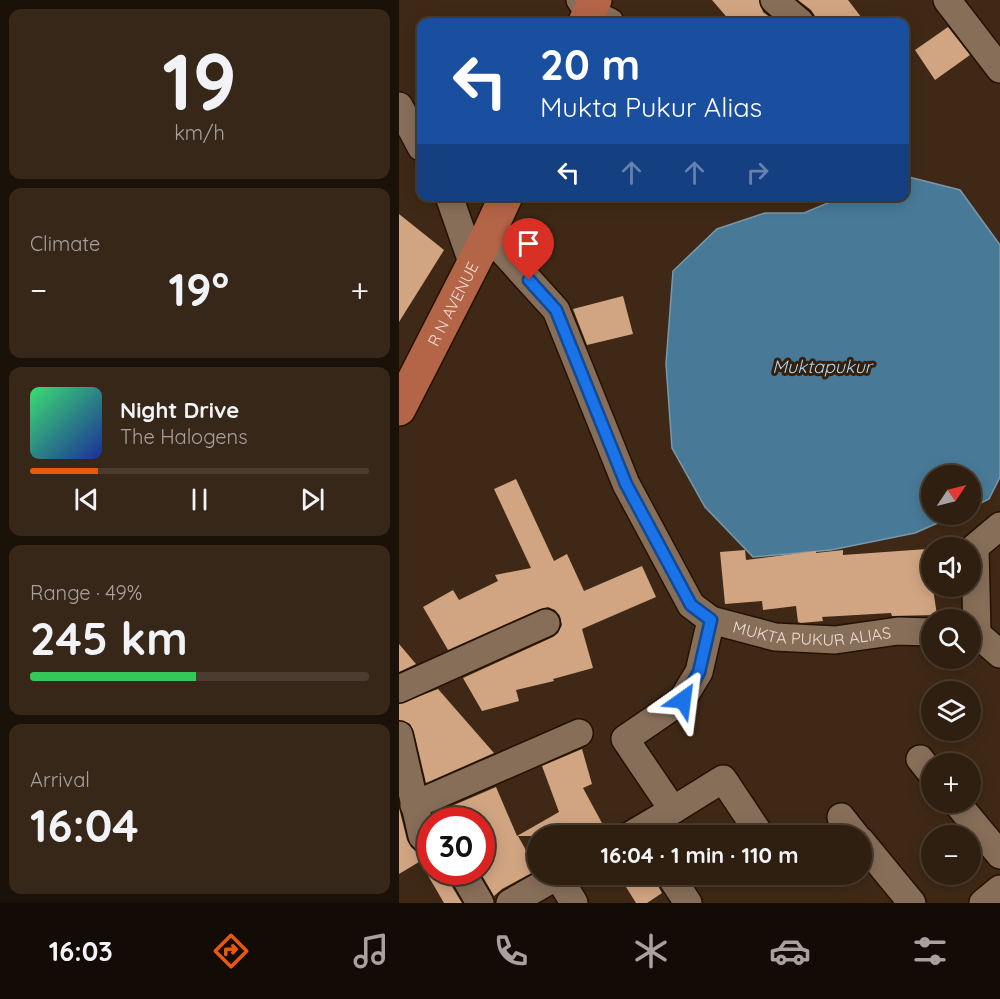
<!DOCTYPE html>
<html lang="en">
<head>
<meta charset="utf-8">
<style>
	:root { --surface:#2f1f10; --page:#372719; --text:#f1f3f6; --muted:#a7a29f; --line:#4a3d30; --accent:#ea580c }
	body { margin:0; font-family:Quicksand,sans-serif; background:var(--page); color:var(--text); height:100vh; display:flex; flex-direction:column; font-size:22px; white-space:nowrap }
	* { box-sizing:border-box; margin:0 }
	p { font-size:20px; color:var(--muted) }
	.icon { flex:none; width:33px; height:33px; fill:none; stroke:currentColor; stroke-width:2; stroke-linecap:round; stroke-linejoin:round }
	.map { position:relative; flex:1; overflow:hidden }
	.sheet { display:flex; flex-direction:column; gap:9px; padding:9px; background:#1a1109; width:399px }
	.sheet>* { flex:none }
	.top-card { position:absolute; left:18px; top:18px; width:492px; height:183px; border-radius:12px; box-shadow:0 3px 15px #0003,0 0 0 2px var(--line); background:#1a4fa0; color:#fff; overflow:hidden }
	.needle { width:39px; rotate:55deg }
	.buttons { position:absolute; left:522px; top:465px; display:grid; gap:12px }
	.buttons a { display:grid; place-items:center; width:60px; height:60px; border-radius:50%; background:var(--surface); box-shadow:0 3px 15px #0003,0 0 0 2px var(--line); font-size:30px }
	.speed { position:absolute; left:18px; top:807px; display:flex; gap:12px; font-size:30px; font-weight:700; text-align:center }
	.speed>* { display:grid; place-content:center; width:78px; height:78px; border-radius:50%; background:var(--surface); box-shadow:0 3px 15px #0003,0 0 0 2px var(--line); line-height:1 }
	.speed .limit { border:9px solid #d22; background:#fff; color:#111 }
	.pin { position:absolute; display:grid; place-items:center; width:51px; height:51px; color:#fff; margin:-62px -26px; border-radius:50% 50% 50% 0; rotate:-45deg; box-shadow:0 0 6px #0007 }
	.pin .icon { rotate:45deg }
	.me { position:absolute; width:66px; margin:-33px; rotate:31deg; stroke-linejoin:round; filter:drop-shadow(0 0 4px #0008) }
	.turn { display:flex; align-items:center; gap:21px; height:126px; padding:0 24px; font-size:27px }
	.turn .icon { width:78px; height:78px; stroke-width:2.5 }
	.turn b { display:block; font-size:42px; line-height:51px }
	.lanes { display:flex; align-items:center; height:57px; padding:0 24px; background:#0003; justify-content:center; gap:30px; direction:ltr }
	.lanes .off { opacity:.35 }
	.big { font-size:45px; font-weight:800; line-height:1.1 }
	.sheet .tile { flex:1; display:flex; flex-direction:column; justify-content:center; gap:9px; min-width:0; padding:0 21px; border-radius:12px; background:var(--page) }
	.sheet .dial { align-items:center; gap:0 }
	.dial b { font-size:78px; line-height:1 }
	.song { display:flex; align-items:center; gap:18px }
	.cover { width:72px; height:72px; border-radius:9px; background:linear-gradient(135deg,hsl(140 70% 55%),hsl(230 70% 35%)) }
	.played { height:6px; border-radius:3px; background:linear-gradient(90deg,var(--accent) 20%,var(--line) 20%) }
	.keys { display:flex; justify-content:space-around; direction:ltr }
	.heat { display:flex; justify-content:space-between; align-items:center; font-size:33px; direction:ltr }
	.charge { height:9px; border-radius:4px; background:linear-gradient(90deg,#34c759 49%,var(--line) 0) }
	.trip { position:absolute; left:128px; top:825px; width:345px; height:60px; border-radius:30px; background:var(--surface); box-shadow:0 3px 15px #0003,0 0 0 2px var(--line); font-weight:800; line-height:60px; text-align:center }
	.menu { display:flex; height:96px; justify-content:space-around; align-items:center; background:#130c06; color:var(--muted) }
	.menu .icon { width:42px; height:42px }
	.menu .selected { color:var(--accent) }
	.menu b { font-size:27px; color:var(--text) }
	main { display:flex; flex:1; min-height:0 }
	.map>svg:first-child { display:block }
</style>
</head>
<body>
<main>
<section class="sheet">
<div class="tile dial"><b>19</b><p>km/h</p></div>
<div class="tile"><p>Climate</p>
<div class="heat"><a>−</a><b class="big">19°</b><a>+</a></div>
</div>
<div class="tile">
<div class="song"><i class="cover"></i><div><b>Night Drive</b><p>The Halogens</p></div></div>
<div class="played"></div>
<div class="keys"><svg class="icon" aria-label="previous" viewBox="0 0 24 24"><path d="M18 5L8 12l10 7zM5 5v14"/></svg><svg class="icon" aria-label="pause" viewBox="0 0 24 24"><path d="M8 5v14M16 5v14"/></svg><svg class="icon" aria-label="next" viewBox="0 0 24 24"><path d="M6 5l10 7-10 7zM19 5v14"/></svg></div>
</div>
<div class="tile"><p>Range · 49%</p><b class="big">245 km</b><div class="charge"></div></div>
<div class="tile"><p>Arrival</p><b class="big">16:04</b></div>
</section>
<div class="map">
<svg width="601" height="903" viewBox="0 0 601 903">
	<rect width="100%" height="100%" fill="#3f2916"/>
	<!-- water -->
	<path fill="#487a97" stroke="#7a98a9" stroke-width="1.5" d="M 506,176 L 561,190 L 601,245 L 601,477 L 590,499 L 572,508 L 572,476 L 532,476 L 532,514 L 557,515 L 516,533 L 432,550 L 354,557 L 306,507 L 273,448 L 267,364 L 274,271 L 318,229 L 366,213 L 405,213 L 443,197 L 506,196 Z"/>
	<!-- building -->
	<path fill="#d1a582" d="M 313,0 L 360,0 L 364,12 L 377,22 L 332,22 Z
		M 399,0 L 449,0 L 466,22 L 416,22 L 416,16 L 412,10 Z
		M 549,27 L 571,55 L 536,80 L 516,50 Z
		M 0,214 L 45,250 L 0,322 Z
		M 224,296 L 234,334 L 188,345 L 174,309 Z
		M 117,479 L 155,561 L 168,554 L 185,591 L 243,566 L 257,597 L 183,629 L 194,668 L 154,679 L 155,681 L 117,690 L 120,701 L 83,711 L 64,678 L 154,637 L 159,633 L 163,625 L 161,616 L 156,610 L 149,607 L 141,609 L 49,650 L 24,607 L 54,590 L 60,600 L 99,581 L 96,575 L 132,568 L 95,489 Z
		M 528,549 L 538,615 L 493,616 L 492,613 L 423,617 L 424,621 L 402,623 L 399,622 L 397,606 L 364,610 L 363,601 L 326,604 L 321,552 L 346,550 L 347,560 L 417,551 L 417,553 L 444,550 L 444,555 Z
		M 0,644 L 17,664 L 0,672 Z
		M 39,689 L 95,753 L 27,783 L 15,732 L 11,724 L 0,720 L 0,704 Z
		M 183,749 L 193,784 L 184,788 L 210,836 L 119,836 L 138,870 L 103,889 L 95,896 L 81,872 L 82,872 L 82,820 L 36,820 L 34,814 L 97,787 L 118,836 L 160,812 L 143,766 Z
		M 0,808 L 8,840 L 12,847 L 25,859 L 0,874 Z
		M 27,872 L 47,872 L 49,880 L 63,903 L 45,903 Z
		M 219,874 L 252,874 L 263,893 L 248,903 L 237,903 Z"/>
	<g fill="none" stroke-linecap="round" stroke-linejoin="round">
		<!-- street casing -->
		<g stroke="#251101" stroke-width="30">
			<g id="street">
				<path d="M 181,0 L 190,12 L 211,22"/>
				<path d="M 375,0 L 401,22"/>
				<path d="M 548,0 L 601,69"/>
				<path d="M 0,106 L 22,147"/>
				<path d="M 50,196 L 74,265"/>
				<path id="s1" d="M 89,235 L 157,310 L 227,484 L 292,605 L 312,620 L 376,637 L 436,640 L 499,631 L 532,632"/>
				<path d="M 572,634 L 578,634 L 601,654"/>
				<path d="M 578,634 L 576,547 L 601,526"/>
				<path d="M 0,689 L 147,623"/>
				<path d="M 0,735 L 23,836 L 32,845"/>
				<path d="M 521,759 L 532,773"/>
				<path d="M 557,802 L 601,855"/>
				<path d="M 15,805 L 180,733"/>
				<path d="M 274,810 L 324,779 L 362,836"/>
				<path d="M 442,817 L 457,836"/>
				<path d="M 230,836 L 274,810 L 226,739 L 283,700 L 300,672 L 312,620"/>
				<path d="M 462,841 L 513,903"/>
				<path d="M 63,872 L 81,903"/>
				<path d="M 270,874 L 289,903"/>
				<path d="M 159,876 L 175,903"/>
				<path d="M 111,903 L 162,874"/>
				<path d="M 584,903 L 601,889"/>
			</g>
		</g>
		<!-- primary casing -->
		<g stroke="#251101" stroke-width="36">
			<g id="primary">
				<path d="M 186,22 L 196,0"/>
				<path id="s2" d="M 0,409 L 89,235 L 107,196"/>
			</g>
		</g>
		<!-- street -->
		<use href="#street" stroke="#876e59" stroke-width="27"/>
		<!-- primary -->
		<use href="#primary" stroke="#b46447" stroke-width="33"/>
	</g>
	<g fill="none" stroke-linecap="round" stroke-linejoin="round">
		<!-- route casing -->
		<g stroke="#114b97" stroke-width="15">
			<path id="route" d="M 130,280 L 157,310 L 227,484 L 292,605 L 312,620 L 300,672 L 284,700"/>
		</g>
		<!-- route -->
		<use href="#route" stroke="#1a73e8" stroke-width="10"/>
	</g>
	<g text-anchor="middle" stroke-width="6" stroke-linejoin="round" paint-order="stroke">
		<!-- street labels -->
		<g font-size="16" fill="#edded3" stroke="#351f0d">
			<text dy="6" stroke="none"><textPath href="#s2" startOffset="118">R N AVENUE</textPath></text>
			<text dy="6" stroke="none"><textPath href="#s1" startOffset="554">MUKTA PUKUR ALIAS</textPath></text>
		</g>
		<!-- water labels -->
		<g font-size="18" font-style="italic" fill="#acd9f5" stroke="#351f0d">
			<text x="423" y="373">Muktapukur</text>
		</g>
	</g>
</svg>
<div class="buttons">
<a><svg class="needle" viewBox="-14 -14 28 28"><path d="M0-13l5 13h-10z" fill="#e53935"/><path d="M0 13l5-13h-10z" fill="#a7a29f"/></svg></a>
<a><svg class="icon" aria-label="sound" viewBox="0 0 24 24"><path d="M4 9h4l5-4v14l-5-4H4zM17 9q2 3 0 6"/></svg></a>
<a><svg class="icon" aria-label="search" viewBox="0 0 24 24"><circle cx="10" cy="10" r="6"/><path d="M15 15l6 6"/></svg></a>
<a><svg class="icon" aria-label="layers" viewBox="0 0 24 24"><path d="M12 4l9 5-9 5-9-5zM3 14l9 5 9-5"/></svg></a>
<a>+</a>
<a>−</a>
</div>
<div class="speed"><div class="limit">30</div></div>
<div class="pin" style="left:130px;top:280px;background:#d93025"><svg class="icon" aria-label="arrive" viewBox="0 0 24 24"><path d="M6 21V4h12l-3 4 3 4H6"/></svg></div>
<svg class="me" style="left:284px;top:700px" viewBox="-20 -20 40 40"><path d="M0-17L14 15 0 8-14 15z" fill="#1a73e8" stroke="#fff" stroke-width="4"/></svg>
<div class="trip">16:04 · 1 min · 110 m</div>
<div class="top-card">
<div class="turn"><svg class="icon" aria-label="left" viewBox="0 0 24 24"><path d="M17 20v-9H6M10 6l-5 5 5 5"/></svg><div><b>20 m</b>Mukta Pukur Alias</div></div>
<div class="lanes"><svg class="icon" aria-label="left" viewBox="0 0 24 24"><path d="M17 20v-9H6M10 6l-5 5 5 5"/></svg><svg class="icon off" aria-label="ahead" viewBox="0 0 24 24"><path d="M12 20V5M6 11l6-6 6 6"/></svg><svg class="icon off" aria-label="ahead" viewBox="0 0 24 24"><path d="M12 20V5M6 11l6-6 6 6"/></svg><svg class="icon off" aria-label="right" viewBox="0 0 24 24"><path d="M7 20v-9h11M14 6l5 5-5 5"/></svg></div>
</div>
</div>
</main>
<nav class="menu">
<b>16:03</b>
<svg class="icon selected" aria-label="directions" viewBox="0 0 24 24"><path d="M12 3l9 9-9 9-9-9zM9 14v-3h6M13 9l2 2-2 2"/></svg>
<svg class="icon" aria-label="music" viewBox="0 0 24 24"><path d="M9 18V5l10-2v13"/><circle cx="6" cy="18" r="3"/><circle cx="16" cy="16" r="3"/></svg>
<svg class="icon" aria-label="phone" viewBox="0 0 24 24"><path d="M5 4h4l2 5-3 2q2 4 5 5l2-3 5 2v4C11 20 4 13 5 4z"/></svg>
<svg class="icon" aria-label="climate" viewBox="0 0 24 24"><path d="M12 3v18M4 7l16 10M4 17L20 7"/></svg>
<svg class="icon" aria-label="car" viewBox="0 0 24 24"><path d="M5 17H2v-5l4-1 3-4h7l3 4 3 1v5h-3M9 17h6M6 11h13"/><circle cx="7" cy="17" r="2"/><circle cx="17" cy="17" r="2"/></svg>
<svg class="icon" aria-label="filters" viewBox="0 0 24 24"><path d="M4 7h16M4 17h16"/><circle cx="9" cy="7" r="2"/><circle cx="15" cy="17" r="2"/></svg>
</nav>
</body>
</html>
